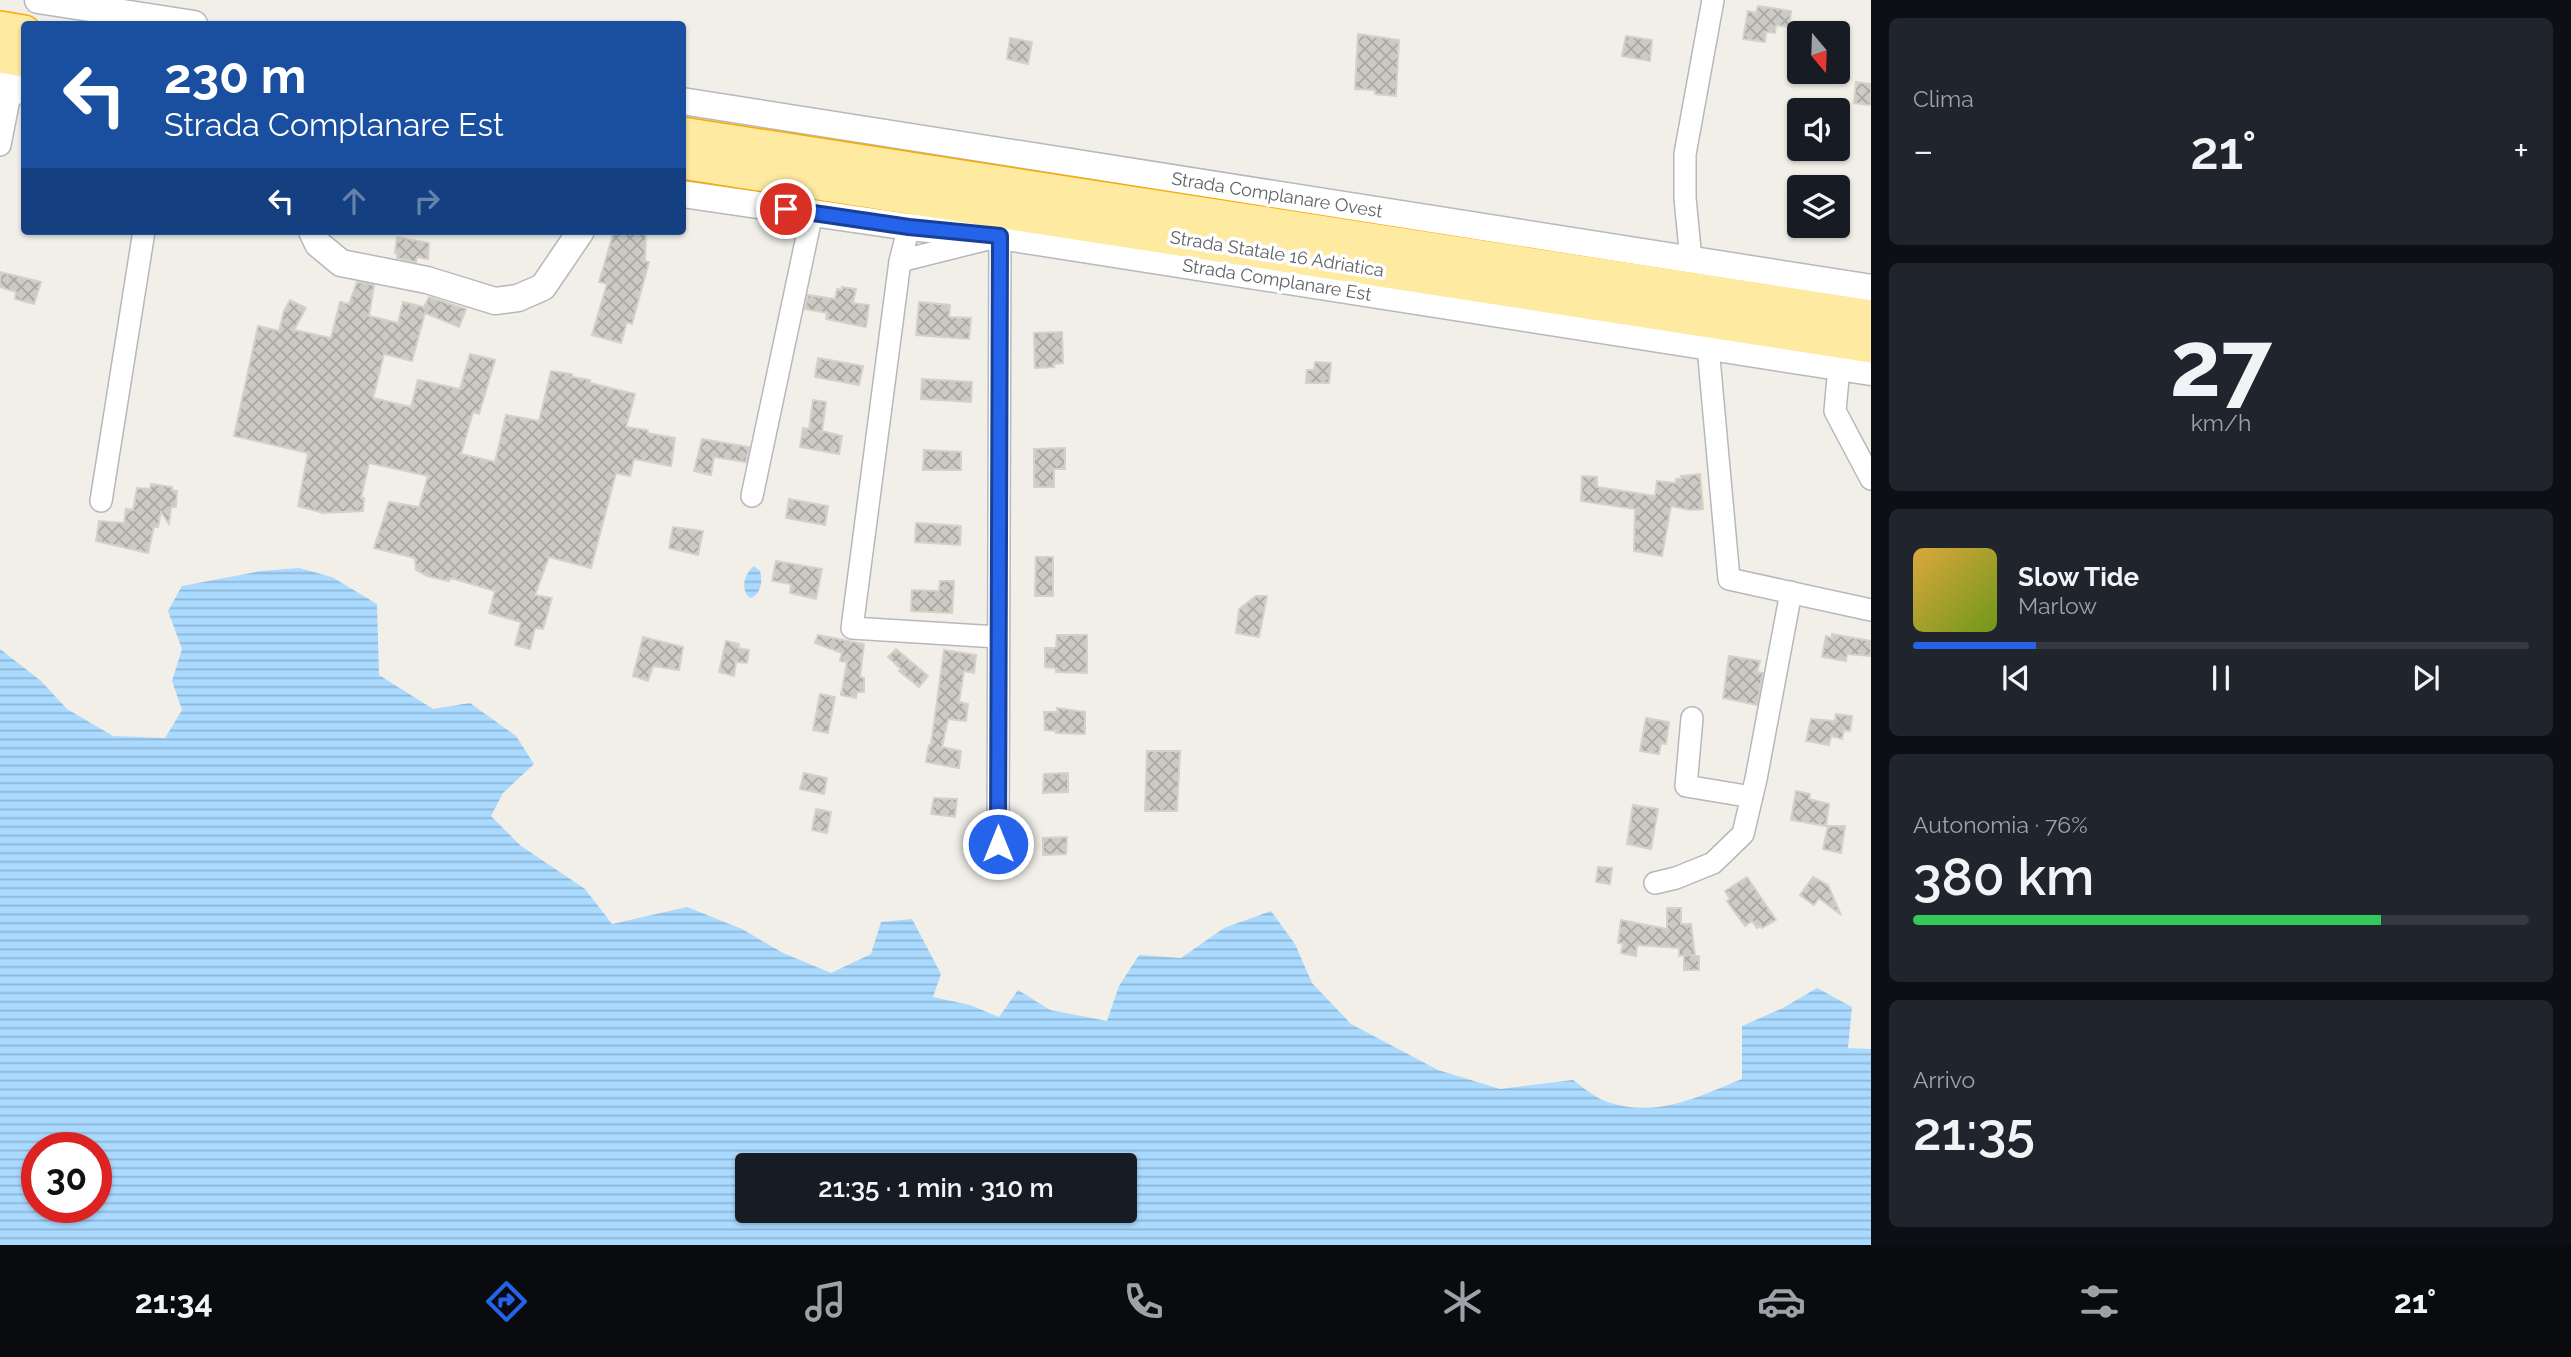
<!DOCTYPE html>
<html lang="it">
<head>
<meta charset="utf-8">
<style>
	:root { --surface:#171b24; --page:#20242c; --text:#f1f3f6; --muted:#9ea1a6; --line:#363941; --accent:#2563eb }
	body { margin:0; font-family:Raleway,sans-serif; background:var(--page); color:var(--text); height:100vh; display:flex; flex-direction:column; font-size:26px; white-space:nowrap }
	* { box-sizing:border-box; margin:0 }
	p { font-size:23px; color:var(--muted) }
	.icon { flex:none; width:38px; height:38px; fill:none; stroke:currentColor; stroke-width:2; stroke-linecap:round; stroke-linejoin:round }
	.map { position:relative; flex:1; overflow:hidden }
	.details { display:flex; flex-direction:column; gap:18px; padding:18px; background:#0d0f14; width:700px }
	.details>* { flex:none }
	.hud { position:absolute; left:21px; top:21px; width:665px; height:214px; border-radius:7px; box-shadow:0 2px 5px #0004; background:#1a4fa0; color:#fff; overflow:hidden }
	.needle { width:46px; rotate:161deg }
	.fabs { position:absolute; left:1787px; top:21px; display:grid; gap:14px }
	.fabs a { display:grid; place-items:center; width:63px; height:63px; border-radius:7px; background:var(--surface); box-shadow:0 2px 5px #0004; font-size:35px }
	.speed { position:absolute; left:21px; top:1132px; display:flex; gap:14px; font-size:35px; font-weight:700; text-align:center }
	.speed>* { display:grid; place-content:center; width:91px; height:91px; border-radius:50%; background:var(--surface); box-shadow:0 2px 5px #0004; line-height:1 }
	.speed .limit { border:10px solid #d22; background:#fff; color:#111 }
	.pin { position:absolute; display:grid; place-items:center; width:60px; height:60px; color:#fff; margin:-30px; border:4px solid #fff; border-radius:50%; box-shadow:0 2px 7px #0007 }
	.me { position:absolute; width:77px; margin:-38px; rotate:0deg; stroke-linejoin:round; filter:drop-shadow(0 0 5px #0008) }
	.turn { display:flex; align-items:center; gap:24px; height:147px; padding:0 28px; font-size:32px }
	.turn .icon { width:91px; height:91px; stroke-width:2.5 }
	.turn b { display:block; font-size:49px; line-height:60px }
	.lanes { display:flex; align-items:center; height:66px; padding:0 28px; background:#0003; justify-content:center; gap:35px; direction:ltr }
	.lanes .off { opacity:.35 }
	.big { font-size:52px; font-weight:600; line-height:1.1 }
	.details .widget { flex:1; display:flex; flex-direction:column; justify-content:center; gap:10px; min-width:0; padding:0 24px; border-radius:10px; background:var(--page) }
	.details .dial { align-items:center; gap:0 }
	.dial b { font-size:91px; line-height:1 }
	.song { display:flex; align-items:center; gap:21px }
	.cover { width:84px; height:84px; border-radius:10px; background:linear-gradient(135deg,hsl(40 70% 55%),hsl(80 70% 35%)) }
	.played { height:7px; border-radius:4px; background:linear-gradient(90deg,var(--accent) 20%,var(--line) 20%) }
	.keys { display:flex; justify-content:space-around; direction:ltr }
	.heat { display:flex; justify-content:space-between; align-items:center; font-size:38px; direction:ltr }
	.charge { height:10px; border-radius:5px; background:linear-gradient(90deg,#34c759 76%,var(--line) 0) }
	.trip { position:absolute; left:735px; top:1153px; width:402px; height:70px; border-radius:7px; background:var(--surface); box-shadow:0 2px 5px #0004; font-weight:600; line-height:70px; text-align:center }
	.tabs { display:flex; height:112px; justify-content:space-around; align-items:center; background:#090b0e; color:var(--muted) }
	.tabs .icon { width:49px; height:49px }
	.tabs .selected { color:var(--accent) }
	.tabs b { font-size:32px; color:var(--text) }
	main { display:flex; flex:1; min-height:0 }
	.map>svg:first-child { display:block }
</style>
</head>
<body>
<main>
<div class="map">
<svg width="1871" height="1245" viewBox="0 0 1871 1245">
	<defs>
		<pattern id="water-rules" width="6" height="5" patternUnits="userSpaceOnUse" patternTransform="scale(1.75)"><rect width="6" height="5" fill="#aadaff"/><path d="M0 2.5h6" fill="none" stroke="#8eb4d2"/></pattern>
		<pattern id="building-cross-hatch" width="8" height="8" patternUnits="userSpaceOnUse" patternTransform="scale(1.75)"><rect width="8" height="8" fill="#cccac5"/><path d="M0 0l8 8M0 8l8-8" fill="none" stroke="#a9a8a4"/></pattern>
	</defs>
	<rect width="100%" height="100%" fill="#f1efe8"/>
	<!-- water -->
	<path fill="url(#water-rules)" fill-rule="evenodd" d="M 754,566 L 760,571 C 763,581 761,595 750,598 C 740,590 744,574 754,566 Z
		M 299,568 L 332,577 L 377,604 L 379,675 L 433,709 L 470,703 L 516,736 L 534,764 L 503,793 L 491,816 L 521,846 L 585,889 L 612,924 L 687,907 L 742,929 L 783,953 L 831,973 L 871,954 L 881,922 L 912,919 L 941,974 L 933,997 L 970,1005 L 999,1017 L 1018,990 L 1050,1010 L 1107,1021 L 1119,986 L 1139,955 L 1181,958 L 1224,928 L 1271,911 L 1295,944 L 1312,983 L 1351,1024 L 1438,1070 L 1500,1089 L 1573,1080 C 1583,1087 1594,1097 1605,1101 C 1654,1119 1696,1098 1742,1079 L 1742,1026 L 1783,1008 L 1817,988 L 1852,1007 L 1848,1048 L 1871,1049 L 1871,1245 L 0,1245 L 0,649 L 41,681 L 67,709 L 113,736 L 165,738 L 182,710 L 172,681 L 182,649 L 168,611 L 182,586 L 261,571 ZM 37,1148 L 96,1148 L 96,1208 L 37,1208 ZM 747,1166 L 1125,1166 L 1125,1211 L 747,1211 Z"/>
	<!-- building -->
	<path fill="url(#building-cross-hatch)" stroke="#d6d1c6" stroke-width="2" d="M 1758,6 L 1791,11 L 1789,27 L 1776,25 L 1775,33 L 1766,32 L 1765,42 L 1743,39 L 1748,11 L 1756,13 Z
		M 1358,34 L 1399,40 L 1396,96 L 1375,94 L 1375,90 L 1355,89 Z
		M 1626,36 L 1652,40 L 1650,61 L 1622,56 Z
		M 1010,38 L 1032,42 L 1028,64 L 1007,59 Z
		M 1856,82 L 1871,84 L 1871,105 L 1854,103 Z
		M 614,231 L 646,231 L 645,261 L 649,262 L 632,324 L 627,322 L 621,343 L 592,335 L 607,284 L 599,282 Z
		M 397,237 L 429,243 L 428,259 L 417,257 L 416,262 L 397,258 L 397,254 L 395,253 Z
		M 0,272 L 41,282 L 34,304 L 15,299 L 16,292 L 0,287 Z
		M 357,282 L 374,285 L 369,316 L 398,323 L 403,302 L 424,307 L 429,297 L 466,309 L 459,327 L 425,313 L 412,361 L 384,354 L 373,398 L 411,407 L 418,380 L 460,389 L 470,354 L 495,360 L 479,414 L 473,412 L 461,454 L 495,462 L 506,415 L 539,421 L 551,371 L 572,374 L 572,377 L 590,380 L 590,383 L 635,394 L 626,427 L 648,430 L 647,433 L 675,438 L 671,466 L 634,459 L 630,476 L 616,473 L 591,568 L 549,557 L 535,595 L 552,598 L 543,629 L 535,628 L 530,649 L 515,645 L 521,622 L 489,613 L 495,591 L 451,578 L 449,581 L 427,576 L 416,570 L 415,558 L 374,548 L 389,502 L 419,507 L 428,476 L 369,463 L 361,498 L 364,498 L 363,511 L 323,513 L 298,506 L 308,453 L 234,436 L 258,326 L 279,331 L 284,311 L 290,300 L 306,308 L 294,330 L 331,338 L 340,302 L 349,304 Z
		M 842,287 L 856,289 L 853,303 L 869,305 L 866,327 L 826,319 L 827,313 L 805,309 L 808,295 L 835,299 L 837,289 L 842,290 Z
		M 919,302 L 950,305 L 949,317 L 971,318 L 969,339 L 916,335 Z
		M 1062,332 L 1063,363 L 1053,364 L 1054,367 L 1035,368 L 1034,333 Z
		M 818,358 L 863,366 L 859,385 L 815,377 Z
		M 1315,362 L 1331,363 L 1329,383 L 1306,383 L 1307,370 L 1314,370 Z
		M 922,379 L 972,382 L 971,402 L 921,399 Z
		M 813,400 L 826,402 L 822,431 L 842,436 L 839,454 L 800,447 L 803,428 L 809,429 Z
		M 702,439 L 749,447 L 746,462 L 714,457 L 711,475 L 694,471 Z
		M 1065,448 L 1065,469 L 1054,469 L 1054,487 L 1034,487 L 1034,449 Z
		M 924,450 L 961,452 L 961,470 L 923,470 Z
		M 1700,474 L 1703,509 L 1690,510 L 1671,506 L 1662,556 L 1634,551 L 1635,509 L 1581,501 L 1582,476 L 1597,477 L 1597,487 L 1655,496 L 1657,481 L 1676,483 L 1676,479 L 1682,478 L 1681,476 Z
		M 151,484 L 172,487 L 172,490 L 177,491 L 176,507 L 171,507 L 169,524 L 161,512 L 158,527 L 154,527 L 148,553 L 96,541 L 99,521 L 124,523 L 126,509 L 133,510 L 137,488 L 150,489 Z
		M 789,499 L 828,506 L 825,525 L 786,518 Z
		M 916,523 L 961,526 L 960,545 L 915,542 Z
		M 673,527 L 703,531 L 698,555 L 669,548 Z
		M 1036,557 L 1053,557 L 1053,596 L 1035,596 Z
		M 776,561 L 822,569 L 816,599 L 790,593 L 791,584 L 772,581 Z
		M 940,581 L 954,581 L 952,613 L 911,611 L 912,590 L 939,591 Z
		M 1256,596 L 1267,596 L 1259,637 L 1236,633 L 1239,609 Z
		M 1832,634 L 1871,641 L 1871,656 L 1847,654 L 1846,661 L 1822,657 L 1826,636 L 1832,638 Z
		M 818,635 L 864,644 L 860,677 L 864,678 L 864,692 L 857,692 L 856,698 L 841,695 L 847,662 L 840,661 L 842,653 L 815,643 Z
		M 1057,635 L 1087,635 L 1087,673 L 1056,672 L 1056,668 L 1045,667 L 1045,648 L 1056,648 Z
		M 643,637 L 683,647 L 679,670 L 653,666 L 648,681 L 633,676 Z
		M 726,641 L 739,644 L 738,648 L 749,650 L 747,663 L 736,662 L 734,676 L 719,672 Z
		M 896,649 L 928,676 L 919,687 L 899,671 L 901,669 L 888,657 Z
		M 944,650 L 976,655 L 974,673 L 964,671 L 959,702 L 968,704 L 966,721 L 948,719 L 942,747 L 961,751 L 959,768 L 926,762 L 929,745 L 931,745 Z
		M 1729,656 L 1760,661 L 1757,672 L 1763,673 L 1757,705 L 1723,698 Z
		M 820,694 L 835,697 L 828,733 L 813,730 Z
		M 1057,708 L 1085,712 L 1085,734 L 1056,733 L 1057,731 L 1045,730 L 1044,712 L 1058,712 Z
		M 1836,714 L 1852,716 L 1850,731 L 1844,730 L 1842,739 L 1831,736 L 1829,745 L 1806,741 L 1811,719 L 1835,721 Z
		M 1646,718 L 1669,722 L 1666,744 L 1661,743 L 1659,754 L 1640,751 Z
		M 1147,751 L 1180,751 L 1177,811 L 1145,811 Z
		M 804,773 L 827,778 L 824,794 L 800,789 Z
		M 1068,773 L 1068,792 L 1043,793 L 1044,774 Z
		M 1796,791 L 1810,794 L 1809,799 L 1829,804 L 1826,826 L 1791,820 Z
		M 934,798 L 957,799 L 955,817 L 931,814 Z
		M 1633,805 L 1658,809 L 1651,849 L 1627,844 Z
		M 816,809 L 831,812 L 827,833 L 812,830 Z
		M 1828,826 L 1845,826 L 1841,853 L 1823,849 Z
		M 1067,837 L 1066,854 L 1043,855 L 1043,838 Z
		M 1598,867 L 1612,868 L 1610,884 L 1596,882 Z
		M 1747,877 L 1776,920 L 1762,928 L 1761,926 L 1757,928 L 1752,921 L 1745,926 L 1727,901 L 1730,899 L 1725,891 Z
		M 1813,877 L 1828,885 L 1841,915 L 1819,898 L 1814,905 L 1800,895 Z
		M 1667,908 L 1681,908 L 1681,924 L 1691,924 L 1695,955 L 1689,955 L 1699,956 L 1699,970 L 1684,970 L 1684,955 L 1679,956 L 1679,948 L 1637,945 L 1636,956 L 1621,953 L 1623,944 L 1618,943 L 1621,920 L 1667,929 Z"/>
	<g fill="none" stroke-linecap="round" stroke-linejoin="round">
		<!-- minor casing -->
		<g stroke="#b5b8bc" stroke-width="24">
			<path id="minor" d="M 0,145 L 9,99 L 24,87
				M 909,227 L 900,261 L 852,628 L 998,637
				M 1691,260 L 1685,198 L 1685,154 L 1713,0
				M 900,261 L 1000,236 L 998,844
				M 1708,347 L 1729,579 L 1871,610
				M 1839,367 L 1835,411 L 1871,479
				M 752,496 L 812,213
				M 101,501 L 144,231
				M 1692,718 L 1686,786 L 1752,797
				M 1655,883 L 1676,878 L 1713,863 L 1743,834 L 1756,779 L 1791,592"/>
		</g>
		<!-- tertiary casing -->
		<g stroke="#b5b8bc" stroke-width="29">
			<path id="tertiary" d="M 38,0 L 194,24
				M 0,82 L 24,86
				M 682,101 L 1871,288
				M 682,194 L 909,227 L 1000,236 L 1871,372
				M 312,231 L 318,244 L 341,263 L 427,280 L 495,301 L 518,298 L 543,287 L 581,231"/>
		</g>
		<!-- trunk casing -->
		<g stroke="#f9ab00" stroke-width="36">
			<path id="trunk" d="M 0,28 L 24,32
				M 0,56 L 24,60
				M 682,134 L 1871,317
				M 682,162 L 1871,346"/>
		</g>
		<!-- minor -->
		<use href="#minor" stroke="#fff" stroke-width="21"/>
		<!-- tertiary -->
		<use href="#tertiary" stroke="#fff" stroke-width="26"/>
		<!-- trunk -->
		<use href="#trunk" stroke="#feeaa1" stroke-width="33"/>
	</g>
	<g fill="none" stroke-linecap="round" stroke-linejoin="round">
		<!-- route casing -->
		<g stroke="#184099" stroke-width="18">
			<path id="route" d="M 786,209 L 909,227 L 1000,236 L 998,844"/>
		</g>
		<!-- route -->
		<use href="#route" stroke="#2563eb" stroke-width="12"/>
	</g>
	<g text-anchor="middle" stroke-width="7" stroke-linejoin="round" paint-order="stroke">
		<!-- street labels -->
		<g font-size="18" fill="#5f6368" stroke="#fff">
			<text transform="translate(1277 195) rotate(9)" y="6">Strada Complanare Ovest</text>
			<text transform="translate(1277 254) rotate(9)" y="6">Strada Statale 16 Adriatica</text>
			<text transform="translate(1277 280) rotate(9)" y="6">Strada Complanare Est</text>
		</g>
	</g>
</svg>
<div class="fabs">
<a><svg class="needle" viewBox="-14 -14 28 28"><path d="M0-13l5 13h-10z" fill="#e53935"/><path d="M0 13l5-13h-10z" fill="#9ea1a6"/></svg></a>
<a><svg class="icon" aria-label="sound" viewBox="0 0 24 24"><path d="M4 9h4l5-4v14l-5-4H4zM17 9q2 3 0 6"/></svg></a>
<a><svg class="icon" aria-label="layers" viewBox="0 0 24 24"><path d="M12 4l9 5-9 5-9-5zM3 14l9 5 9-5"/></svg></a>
</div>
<div class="speed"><div class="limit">30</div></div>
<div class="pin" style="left:786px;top:209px;background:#d93025"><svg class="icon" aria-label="arrive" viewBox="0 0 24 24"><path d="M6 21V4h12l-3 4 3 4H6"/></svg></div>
<svg class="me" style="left:998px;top:844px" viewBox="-20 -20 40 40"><circle r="17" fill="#2563eb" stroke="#fff" stroke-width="3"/><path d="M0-11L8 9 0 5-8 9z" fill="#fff"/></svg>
<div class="trip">21:35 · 1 min · 310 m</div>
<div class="hud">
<div class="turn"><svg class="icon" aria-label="left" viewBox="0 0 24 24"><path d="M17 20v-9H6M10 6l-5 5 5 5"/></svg><div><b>230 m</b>Strada Complanare Est</div></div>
<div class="lanes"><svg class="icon" aria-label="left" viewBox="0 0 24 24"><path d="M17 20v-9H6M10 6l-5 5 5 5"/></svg><svg class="icon off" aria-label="ahead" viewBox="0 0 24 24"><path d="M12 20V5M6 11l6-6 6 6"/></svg><svg class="icon off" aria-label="right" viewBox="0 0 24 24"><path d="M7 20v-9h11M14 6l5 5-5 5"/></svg></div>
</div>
</div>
<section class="details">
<div class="widget"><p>Clima</p>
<div class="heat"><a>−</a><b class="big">21°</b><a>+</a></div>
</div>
<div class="widget dial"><b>27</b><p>km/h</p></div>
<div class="widget">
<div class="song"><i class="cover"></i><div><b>Slow Tide</b><p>Marlow</p></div></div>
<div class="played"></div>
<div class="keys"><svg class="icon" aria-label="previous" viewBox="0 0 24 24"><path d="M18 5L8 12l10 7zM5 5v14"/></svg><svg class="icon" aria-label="pause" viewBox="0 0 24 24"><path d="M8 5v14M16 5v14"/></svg><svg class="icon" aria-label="next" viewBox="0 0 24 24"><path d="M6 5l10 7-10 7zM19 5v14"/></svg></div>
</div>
<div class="widget"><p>Autonomia · 76%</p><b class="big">380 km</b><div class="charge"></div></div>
<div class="widget"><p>Arrivo</p><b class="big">21:35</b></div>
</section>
</main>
<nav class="tabs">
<b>21:34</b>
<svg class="icon selected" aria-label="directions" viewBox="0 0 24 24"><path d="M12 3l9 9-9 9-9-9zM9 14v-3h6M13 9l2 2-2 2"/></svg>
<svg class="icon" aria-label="music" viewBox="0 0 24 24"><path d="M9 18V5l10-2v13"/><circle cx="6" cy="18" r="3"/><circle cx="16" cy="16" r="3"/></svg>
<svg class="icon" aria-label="phone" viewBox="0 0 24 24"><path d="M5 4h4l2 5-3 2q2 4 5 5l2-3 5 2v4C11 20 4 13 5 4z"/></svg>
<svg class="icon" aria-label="climate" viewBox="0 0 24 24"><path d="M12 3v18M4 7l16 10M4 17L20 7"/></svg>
<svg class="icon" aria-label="car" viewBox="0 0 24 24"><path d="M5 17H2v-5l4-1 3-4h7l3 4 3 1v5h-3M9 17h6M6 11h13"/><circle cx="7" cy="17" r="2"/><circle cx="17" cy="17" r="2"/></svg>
<svg class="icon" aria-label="filters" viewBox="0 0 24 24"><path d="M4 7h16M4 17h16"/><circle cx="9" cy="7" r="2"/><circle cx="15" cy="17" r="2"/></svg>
<b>21°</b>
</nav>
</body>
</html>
